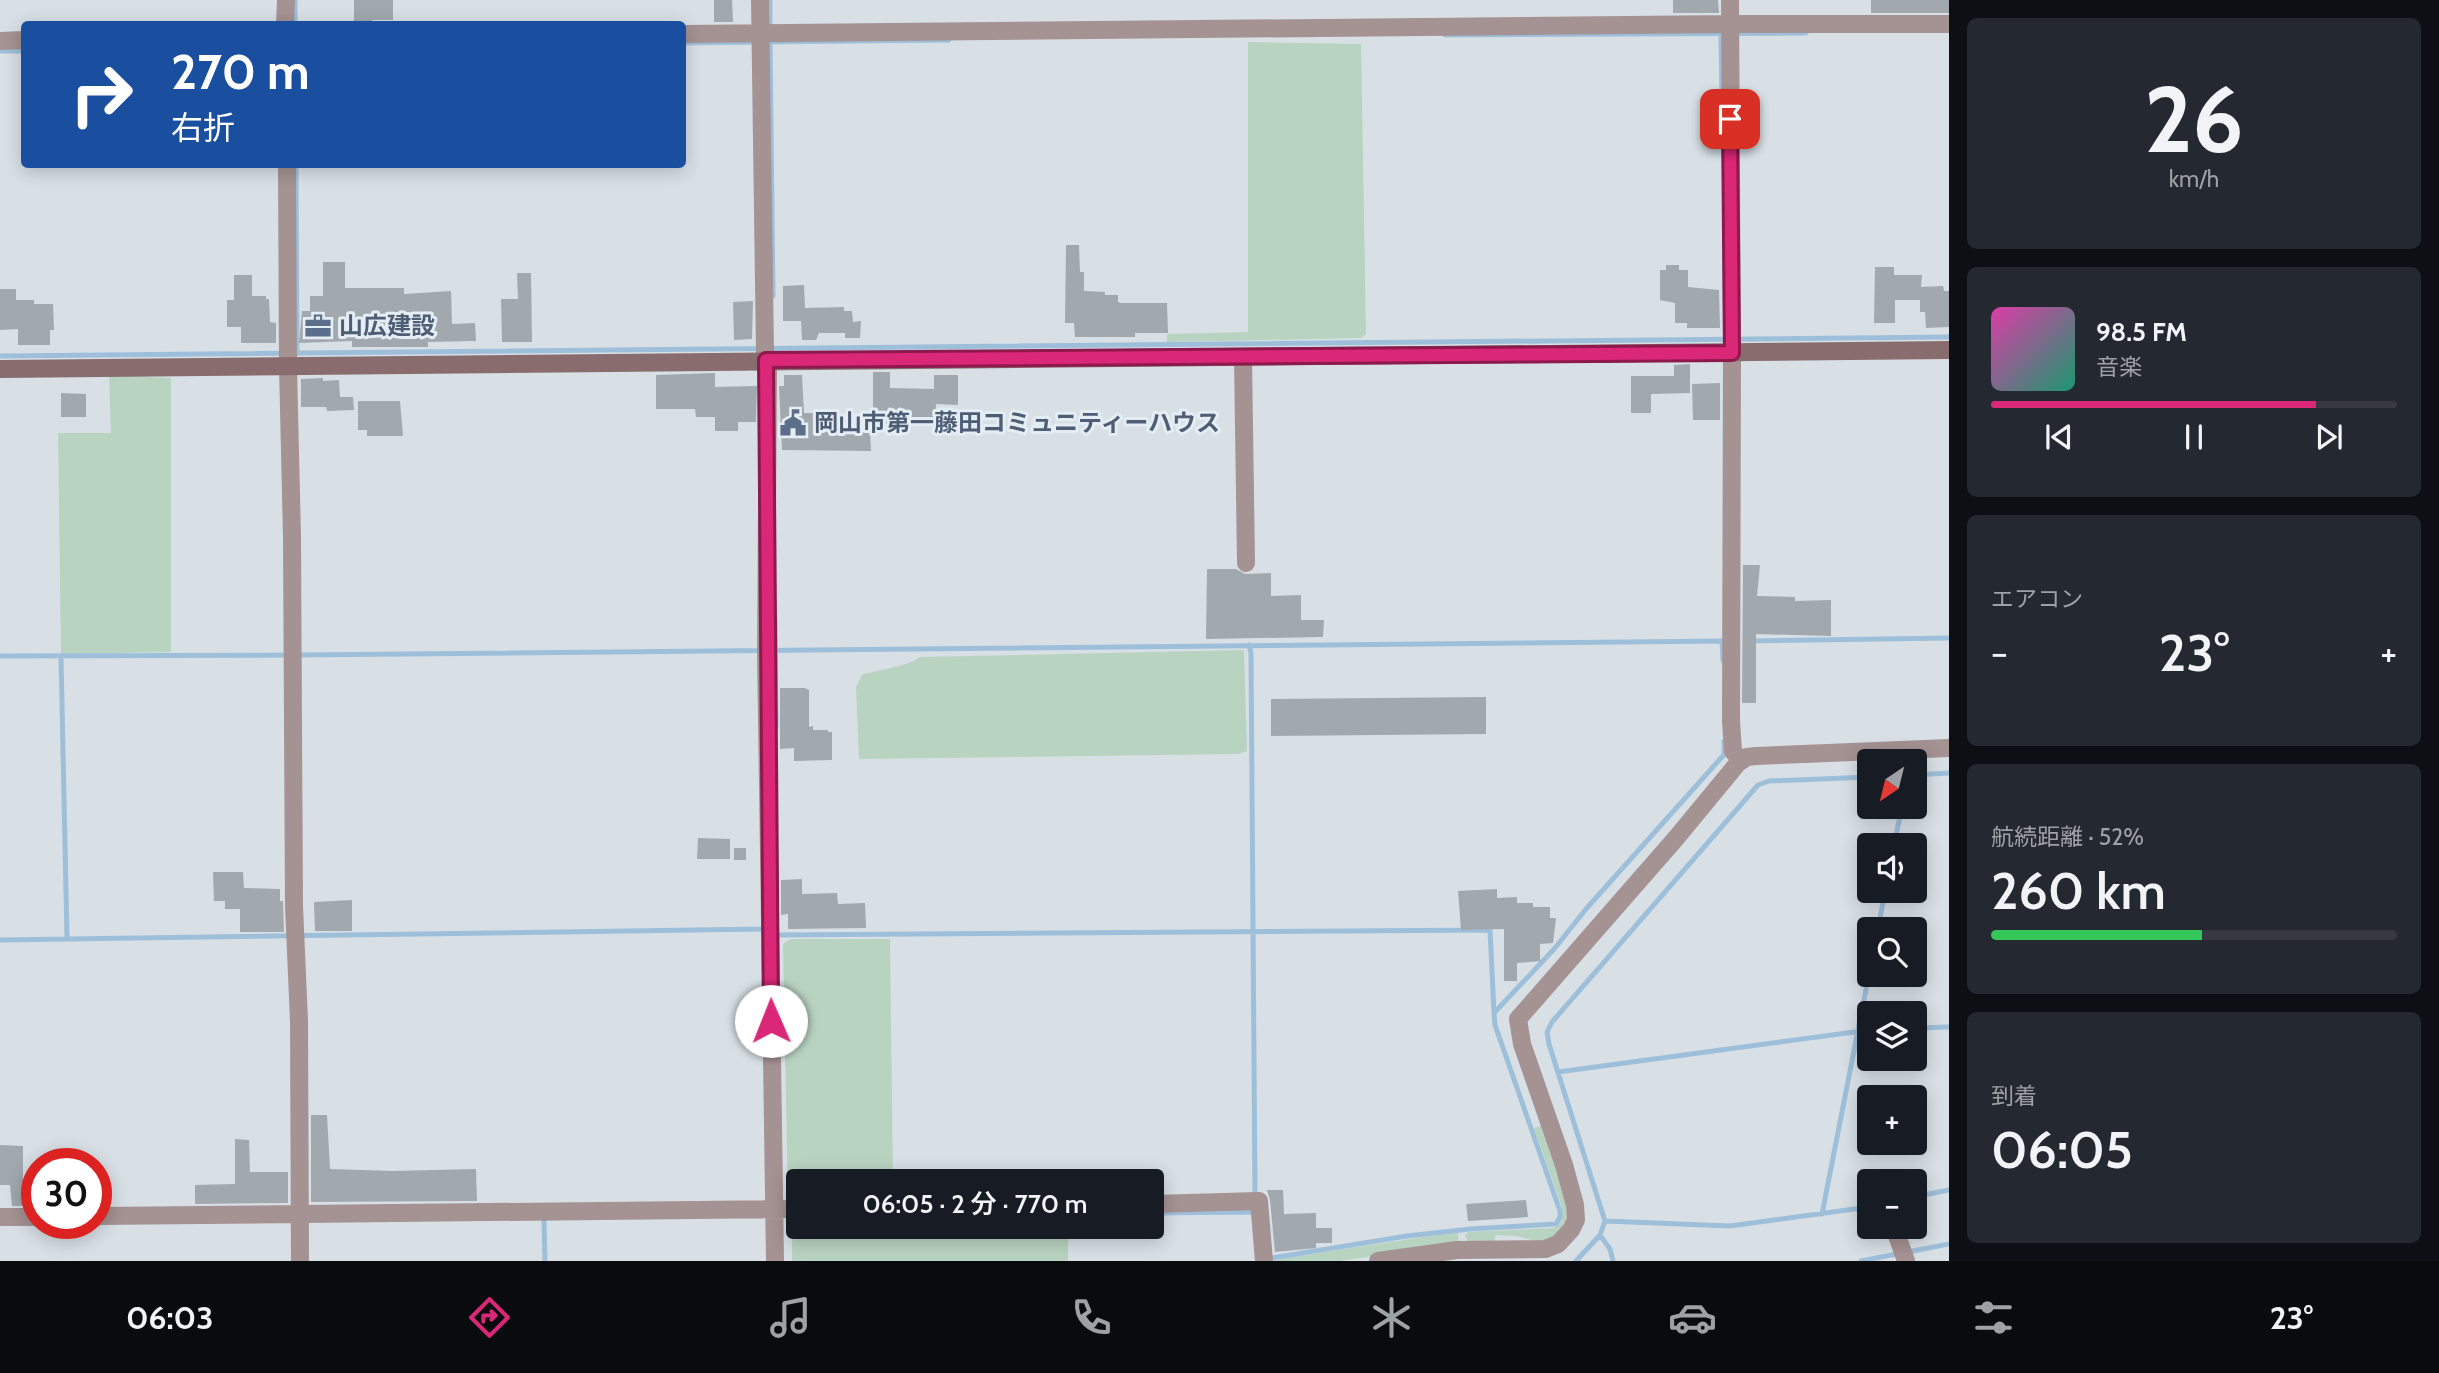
<!DOCTYPE html>
<html lang="ja">
<head>
<meta charset="utf-8">
<style>
	:root { --surface:#171b24; --page:#242831; --text:#f1f3f6; --muted:#9ea1a6; --line:#363941; --accent:#db2777 }
	body { margin:0; font-family:Cabin,"Noto Sans JP",sans-serif; background:var(--page); color:var(--text); height:100vh; display:flex; flex-direction:column; font-size:26px; white-space:nowrap }
	* { box-sizing:border-box; margin:0 }
	p { font-size:23px; color:var(--muted) }
	.icon { flex:none; width:38px; height:38px; fill:none; stroke:currentColor; stroke-width:2; stroke-linecap:round; stroke-linejoin:round }
	.map { position:relative; flex:1; overflow:hidden }
	.sheet { display:flex; flex-direction:column; gap:18px; padding:18px; background:#0d0f14; width:490px }
	.sheet>* { flex:none }
	.guide { position:absolute; left:21px; top:21px; width:665px; height:147px; border-radius:7px; box-shadow:0 4px 18px #0003; background:#1a4fa0; color:#fff; overflow:hidden }
	.needle { width:46px; rotate:215deg }
	.controls { position:absolute; left:1857px; top:749px; display:grid; gap:14px }
	.controls a { display:grid; place-items:center; width:70px; height:70px; border-radius:7px; background:var(--surface); box-shadow:0 4px 18px #0003; font-size:35px }
	.speed { position:absolute; left:21px; top:1148px; display:flex; gap:14px; font-size:35px; font-weight:700; text-align:center }
	.speed>* { display:grid; place-content:center; width:91px; height:91px; border-radius:50%; background:var(--surface); box-shadow:0 4px 18px #0003; line-height:1 }
	.speed .limit { border:10px solid #d22; background:#fff; color:#111 }
	.pin { position:absolute; display:grid; place-items:center; width:60px; height:60px; color:#fff; margin:-30px; border-radius:14px; box-shadow:0 4px 10px #0006 }
	.me { position:absolute; width:77px; margin:-38px; rotate:359deg; stroke-linejoin:round; filter:drop-shadow(0 0 5px #0008) }
	.turn { display:flex; align-items:center; gap:24px; height:147px; padding:0 35px; font-size:32px }
	.turn .icon { width:91px; height:91px; stroke-width:2.5 }
	.turn b { display:block; font-size:49px; line-height:60px }
	.big { font-size:52px; font-weight:600; line-height:1.1 }
	.sheet .card { flex:1; display:flex; flex-direction:column; justify-content:center; gap:10px; min-width:0; padding:0 24px; border-radius:10px; background:var(--page) }
	.sheet .dial { align-items:center; gap:0 }
	.dial b { font-size:91px; line-height:1 }
	.song { display:flex; align-items:center; gap:21px }
	.cover { width:84px; height:84px; border-radius:10px; background:linear-gradient(135deg,hsl(320 70% 55%),hsl(160 70% 35%)) }
	.played { height:7px; border-radius:4px; background:linear-gradient(90deg,var(--accent) 80%,var(--line) 80%) }
	.keys { display:flex; justify-content:space-around; direction:ltr }
	.heat { display:flex; justify-content:space-between; align-items:center; font-size:38px; direction:ltr }
	.charge { height:10px; border-radius:5px; background:linear-gradient(90deg,#34c759 52%,var(--line) 0) }
	.trip { position:absolute; left:786px; top:1169px; width:378px; height:70px; border-radius:7px; background:var(--surface); box-shadow:0 4px 18px #0003; font-weight:600; line-height:70px; text-align:center }
	.menu { display:flex; height:112px; justify-content:space-around; align-items:center; background:#090b0e; color:var(--muted) }
	.menu .icon { width:49px; height:49px }
	.menu .active { color:var(--accent) }
	.menu b { font-size:32px; color:var(--text) }
	main { display:flex; flex:1; min-height:0 }
	.map>svg:first-child { display:block }
</style>
</head>
<body>
<main>
<div class="map">
<svg width="1949" height="1261" viewBox="0 0 1949 1261">
	<rect width="100%" height="100%" fill="#d8e0e6"/>
	<!-- green -->
	<path fill="#b9d3c1" d="M 1248,42 L 1361,44 L 1366,334 L 1361,338 L 1167,342 L 1167,334 L 1248,332 Z
		M 109,375 L 171,378 L 171,652 L 61,654 L 58,433 L 111,433 Z
		M 1244,650 L 1247,751 L 1239,754 L 859,759 L 856,687 L 862,675 C 878,670 909,666 920,657 Z
		M 790,939 L 890,939 L 893,1181 L 798,1181 L 798,1204 L 788,1204 L 783,944 Z
		M 1543,1125 L 1570,1214 L 1563,1232 L 1540,1242 L 1516,1236 L 1496,1235 L 1494,1242 L 1469,1243 L 1465,1236 L 1468,1232 L 1553,1228 C 1563,1223 1563,1217 1562,1207 L 1534,1128 Z
		M 792,1221 L 798,1221 L 798,1227 L 1068,1227 L 1068,1261 L 792,1261 Z
		M 1455,1232 L 1458,1233 L 1459,1243 L 1456,1244 L 1340,1261 L 1267,1261 Z"/>
	<g fill="none" stroke-linecap="round" stroke-linejoin="round">
		<!-- stream -->
		<path stroke="#9ebfda" stroke-width="5" d="M 295,0 L 295,24
			M 770,0 L 770,26
			M 1721,32 L 1722,106
			M 1445,35 L 1806,33
			M 770,40 L 773,296
			M 682,43 L 949,40
			M 0,51 L 24,51
			M 296,164 L 297,354
			M 0,356 L 1949,337
			M 775,618 L 776,727
			M 1722,641 L 1723,661
			M 1749,641 L 1949,638
			M 1249,645 L 1251,653 L 1255,1197
			M 0,656 L 300,655 L 1724,641
			M 61,656 L 67,939
			M 1914,775 L 1949,773
			M 1894,845 L 1902,807
			M 1878,929 L 1885,891
			M 778,935 L 1490,930 L 1494,1013
			M 0,940 L 767,929
			M 1914,1028 L 1949,1027
			M 1558,1072 L 1869,1030
			M 1914,1197 L 1949,1190
			M 1152,1213 L 1254,1212 L 1254,1214
			M 1822,1214 L 1869,974
			M 544,1219 L 545,1261
			M 1605,1221 L 1730,1226 L 1869,1207
			M 35,1224 L 98,1224
			M 1600,1235 L 1610,1249 L 1613,1261
			M 1265,1259 L 1407,1236 L 1470,1229 L 1556,1224 L 1560,1217 L 1560,1211 L 1495,1025 L 1494,1013 L 1555,948 L 1586,909 L 1721,758 L 1724,755 L 1724,741
			M 1576,1261 L 1600,1235 L 1605,1221 L 1549,1044 L 1547,1032 L 1552,1022 L 1758,785 L 1769,781 L 1869,777
			M 1861,1261 L 1949,1244"/>
	</g>
	<!-- building -->
	<path fill="#a1a8ae" d="M 354,0 L 393,0 L 393,20 L 372,20 L 372,24 L 354,24 Z
		M 714,0 L 732,0 L 733,22 L 714,22 Z
		M 1673,0 L 1718,0 L 1719,13 L 1673,13 Z
		M 1871,0 L 1949,0 L 1949,13 L 1871,13 Z
		M 1066,245 L 1079,245 L 1080,272 L 1084,272 L 1084,291 L 1105,292 L 1105,295 L 1118,295 L 1118,302 L 1121,303 L 1167,303 L 1168,333 L 1135,333 L 1135,337 L 1075,337 L 1074,323 L 1065,323 Z
		M 323,262 L 345,262 L 345,288 L 404,288 L 404,294 L 451,291 L 452,324 L 475,323 L 476,341 L 428,342 L 428,347 L 352,347 L 352,341 L 299,343 L 302,311 L 310,311 L 310,296 L 323,296 Z
		M 1666,265 L 1679,265 L 1679,270 L 1688,270 L 1688,287 L 1719,290 L 1720,328 L 1687,328 L 1687,323 L 1675,323 L 1675,303 L 1660,300 L 1660,270 L 1666,270 Z
		M 1875,267 L 1894,267 L 1894,275 L 1922,275 L 1921,287 L 1943,286 L 1944,291 L 1949,291 L 1949,327 L 1926,328 L 1925,312 L 1920,312 L 1920,300 L 1895,300 L 1895,323 L 1874,323 Z
		M 517,273 L 531,273 L 532,342 L 502,342 L 501,299 L 518,299 Z
		M 234,275 L 252,275 L 252,296 L 266,296 L 266,299 L 269,299 L 270,322 L 276,323 L 276,343 L 241,343 L 241,327 L 227,327 L 227,300 L 234,300 Z
		M 804,285 L 805,308 L 844,307 L 844,311 L 852,311 L 853,322 L 861,321 L 860,338 L 845,338 L 845,333 L 819,333 L 816,340 L 802,340 L 801,321 L 783,321 L 783,286 Z
		M 0,289 L 16,289 L 16,300 L 34,300 L 34,304 L 53,304 L 54,330 L 50,330 L 50,345 L 18,345 L 18,329 L 0,330 Z
		M 753,301 L 752,339 L 734,340 L 733,302 Z
		M 1690,364 L 1690,393 L 1651,394 L 1651,413 L 1631,413 L 1631,376 L 1674,376 L 1674,365 Z
		M 873,372 L 890,372 L 890,388 L 934,389 L 934,375 L 958,375 L 958,405 L 936,404 L 935,426 L 873,426 Z
		M 715,373 L 715,387 L 757,386 L 756,422 L 738,422 L 738,431 L 715,431 L 715,417 L 696,417 L 695,409 L 656,409 L 656,375 Z
		M 784,375 L 802,375 L 804,413 L 831,413 L 831,428 L 870,428 L 871,451 L 782,450 L 779,386 L 784,386 Z
		M 323,378 L 323,381 L 339,380 L 340,397 L 353,397 L 354,410 L 327,411 L 326,407 L 301,407 L 301,379 Z
		M 1720,383 L 1720,420 L 1693,420 L 1692,384 Z
		M 61,393 L 86,394 L 86,417 L 61,417 Z
		M 358,401 L 400,401 L 403,436 L 367,436 L 367,430 L 358,430 Z
		M 1743,565 L 1760,565 L 1757,596 L 1795,597 L 1795,601 L 1831,600 L 1831,636 L 1756,634 L 1756,703 L 1742,703 Z
		M 1207,569 L 1236,569 L 1245,574 L 1271,573 L 1271,596 L 1301,595 L 1301,620 L 1324,620 L 1323,637 L 1206,639 Z
		M 780,688 L 805,688 L 809,690 L 809,727 L 813,726 L 813,730 L 828,730 L 828,732 L 832,732 L 832,760 L 794,761 L 794,748 L 780,749 Z
		M 1486,697 L 1486,734 L 1271,736 L 1271,699 Z
		M 698,838 L 730,839 L 730,859 L 697,859 Z
		M 734,848 L 746,848 L 746,860 L 734,860 Z
		M 213,872 L 243,872 L 244,888 L 280,889 L 280,901 L 283,901 L 284,932 L 240,932 L 240,909 L 225,909 L 225,901 L 214,901 Z
		M 802,879 L 802,894 L 837,893 L 838,904 L 865,903 L 866,928 L 788,929 L 788,914 L 781,915 L 781,880 Z
		M 1497,889 L 1497,898 L 1517,897 L 1517,903 L 1533,903 L 1533,907 L 1550,907 L 1550,918 L 1556,918 L 1553,943 L 1540,944 L 1540,961 L 1517,963 L 1517,981 L 1504,981 L 1504,929 L 1461,930 L 1458,891 Z
		M 352,900 L 352,931 L 315,931 L 314,902 Z
		M 311,1115 L 327,1115 L 330,1169 L 393,1171 L 476,1169 L 477,1201 L 311,1202 Z
		M 235,1139 L 249,1140 L 250,1172 L 288,1172 L 288,1203 L 195,1204 L 195,1185 L 235,1184 Z
		M 0,1145 L 23,1146 L 23,1188 L 37,1188 L 37,1206 L 12,1206 L 10,1185 L 0,1185 Z
		M 1267,1190 L 1283,1190 L 1284,1214 L 1316,1213 L 1316,1228 L 1332,1228 L 1332,1243 L 1316,1243 L 1316,1248 L 1275,1252 L 1270,1200 Z
		M 1526,1200 L 1528,1217 L 1468,1221 L 1466,1204 Z"/>
	<g fill="none" stroke-linecap="round" stroke-linejoin="round">
		<!-- street -->
		<path stroke="#a59293" stroke-width="18" d="M 760,0 L 765,352 L 768,370 L 766,653 L 775,1261
			M 1730,0 L 1732,353 L 1731,721 L 1733,751 L 1740,760
			M 285,24 L 286,0
			M 682,34 L 1730,24 L 1949,24
			M 0,41 L 24,40
			M 287,164 L 288,367 L 292,537 L 294,906 L 299,1021 L 300,1261
			M 1243,357 L 1246,563
			M 1152,1204 L 1259,1201 L 1264,1261
			M 96,1216 L 798,1209
			M 0,1217 L 37,1217
			M 1894,1227 L 1906,1261
			M 1378,1261 L 1457,1250 L 1545,1249 L 1558,1244 L 1571,1230 L 1576,1220 L 1575,1205 L 1564,1165 L 1522,1044 L 1518,1019 L 1677,837 L 1738,763 L 1747,757 L 1756,756 L 1949,748"/>
		<!-- secondary -->
		<path stroke="#896d6e" stroke-width="18" d="M 0,369 L 1949,350"/>
	</g>
	<g fill="none" stroke-linecap="round" stroke-linejoin="round">
		<!-- route casing -->
		<g stroke="#8e194d" stroke-width="18">
			<path id="route" d="M 771,1021 L 766,360 L 1732,353 L 1730,119"/>
		</g>
		<!-- route -->
		<use href="#route" stroke="#db2777" stroke-width="12"/>
	</g>
	<!-- icons -->
	<defs>
		<g id="office-bare" transform="scale(2.1)"><path d="M-6-3h4V-5.5h4V-3h4V5H-6ZM-1-4.5V-3h2v-1.5ZM-6 0V1H6V0Z" fill="#5c6f8a" stroke="#e5edf4" stroke-width="2.5" paint-order="stroke"/></g>
		<g id="civic-bare" transform="scale(2.1)"><path d="M-.6-6.5H3V-4.5H.6V-3L4-1V1h2V6H-6V1h2V-1L-.6-3ZM-1.2 2.5V6h2.4V2.5Z" fill="#5c6f8a" stroke="#e5edf4" stroke-width="2.5" paint-order="stroke"/></g>
	</defs>
	<g fill-rule="evenodd">
		<use href="#office-bare" x="318" y="326"/>
		<use href="#civic-bare" x="793" y="423"/>
	</g>
	<g text-anchor="middle" stroke-width="6" stroke-linejoin="round" paint-order="stroke">
		<!-- service labels -->
		<g font-size="24" font-weight="bold" fill="#4e5e75" stroke="#e5edf4" text-anchor="start">
			<text x="339" y="334">山広建設</text>
			<text x="814" y="431">岡山市第一藤田コミュニティーハウス</text>
		</g>
	</g>
</svg>
<div class="controls">
<a><svg class="needle" viewBox="-14 -14 28 28"><path d="M0-13l5 13h-10z" fill="#e53935"/><path d="M0 13l5-13h-10z" fill="#9ea1a6"/></svg></a>
<a><svg class="icon" aria-label="sound" viewBox="0 0 24 24"><path d="M4 9h4l5-4v14l-5-4H4zM17 9q2 3 0 6"/></svg></a>
<a><svg class="icon" aria-label="search" viewBox="0 0 24 24"><circle cx="10" cy="10" r="6"/><path d="M15 15l6 6"/></svg></a>
<a><svg class="icon" aria-label="layers" viewBox="0 0 24 24"><path d="M12 4l9 5-9 5-9-5zM3 14l9 5 9-5"/></svg></a>
<a>+</a>
<a>−</a>
</div>
<div class="speed"><div class="limit">30</div></div>
<div class="pin" style="left:1730px;top:119px;background:#d93025"><svg class="icon" aria-label="arrive" viewBox="0 0 24 24"><path d="M6 21V4h12l-3 4 3 4H6"/></svg></div>
<svg class="me" style="left:771px;top:1021px" viewBox="-20 -20 40 40"><circle r="19" fill="#fff"/><path d="M0-13L10 11 0 6-10 11z" fill="#db2777"/></svg>
<div class="trip">06:05 · 2 分 · 770 m</div>
<div class="guide">
<div class="turn"><svg class="icon" aria-label="right" viewBox="0 0 24 24"><path d="M7 20v-9h11M14 6l5 5-5 5"/></svg><div><b>270 m</b>右折</div></div>
</div>
</div>
<section class="sheet">
<div class="card dial"><b>26</b><p>km/h</p></div>
<div class="card">
<div class="song"><i class="cover"></i><div><b>98.5 FM</b><p>音楽</p></div></div>
<div class="played"></div>
<div class="keys"><svg class="icon" aria-label="previous" viewBox="0 0 24 24"><path d="M18 5L8 12l10 7zM5 5v14"/></svg><svg class="icon" aria-label="pause" viewBox="0 0 24 24"><path d="M8 5v14M16 5v14"/></svg><svg class="icon" aria-label="next" viewBox="0 0 24 24"><path d="M6 5l10 7-10 7zM19 5v14"/></svg></div>
</div>
<div class="card"><p>エアコン</p>
<div class="heat"><a>−</a><b class="big">23°</b><a>+</a></div>
</div>
<div class="card"><p>航続距離 · 52%</p><b class="big">260 km</b><div class="charge"></div></div>
<div class="card"><p>到着</p><b class="big">06:05</b></div>
</section>
</main>
<nav class="menu">
<b>06:03</b>
<svg class="icon active" aria-label="directions" viewBox="0 0 24 24"><path d="M12 3l9 9-9 9-9-9zM9 14v-3h6M13 9l2 2-2 2"/></svg>
<svg class="icon" aria-label="music" viewBox="0 0 24 24"><path d="M9 18V5l10-2v13"/><circle cx="6" cy="18" r="3"/><circle cx="16" cy="16" r="3"/></svg>
<svg class="icon" aria-label="phone" viewBox="0 0 24 24"><path d="M5 4h4l2 5-3 2q2 4 5 5l2-3 5 2v4C11 20 4 13 5 4z"/></svg>
<svg class="icon" aria-label="climate" viewBox="0 0 24 24"><path d="M12 3v18M4 7l16 10M4 17L20 7"/></svg>
<svg class="icon" aria-label="car" viewBox="0 0 24 24"><path d="M5 17H2v-5l4-1 3-4h7l3 4 3 1v5h-3M9 17h6M6 11h13"/><circle cx="7" cy="17" r="2"/><circle cx="17" cy="17" r="2"/></svg>
<svg class="icon" aria-label="filters" viewBox="0 0 24 24"><path d="M4 7h16M4 17h16"/><circle cx="9" cy="7" r="2"/><circle cx="15" cy="17" r="2"/></svg>
<b>23°</b>
</nav>
</body>
</html>
